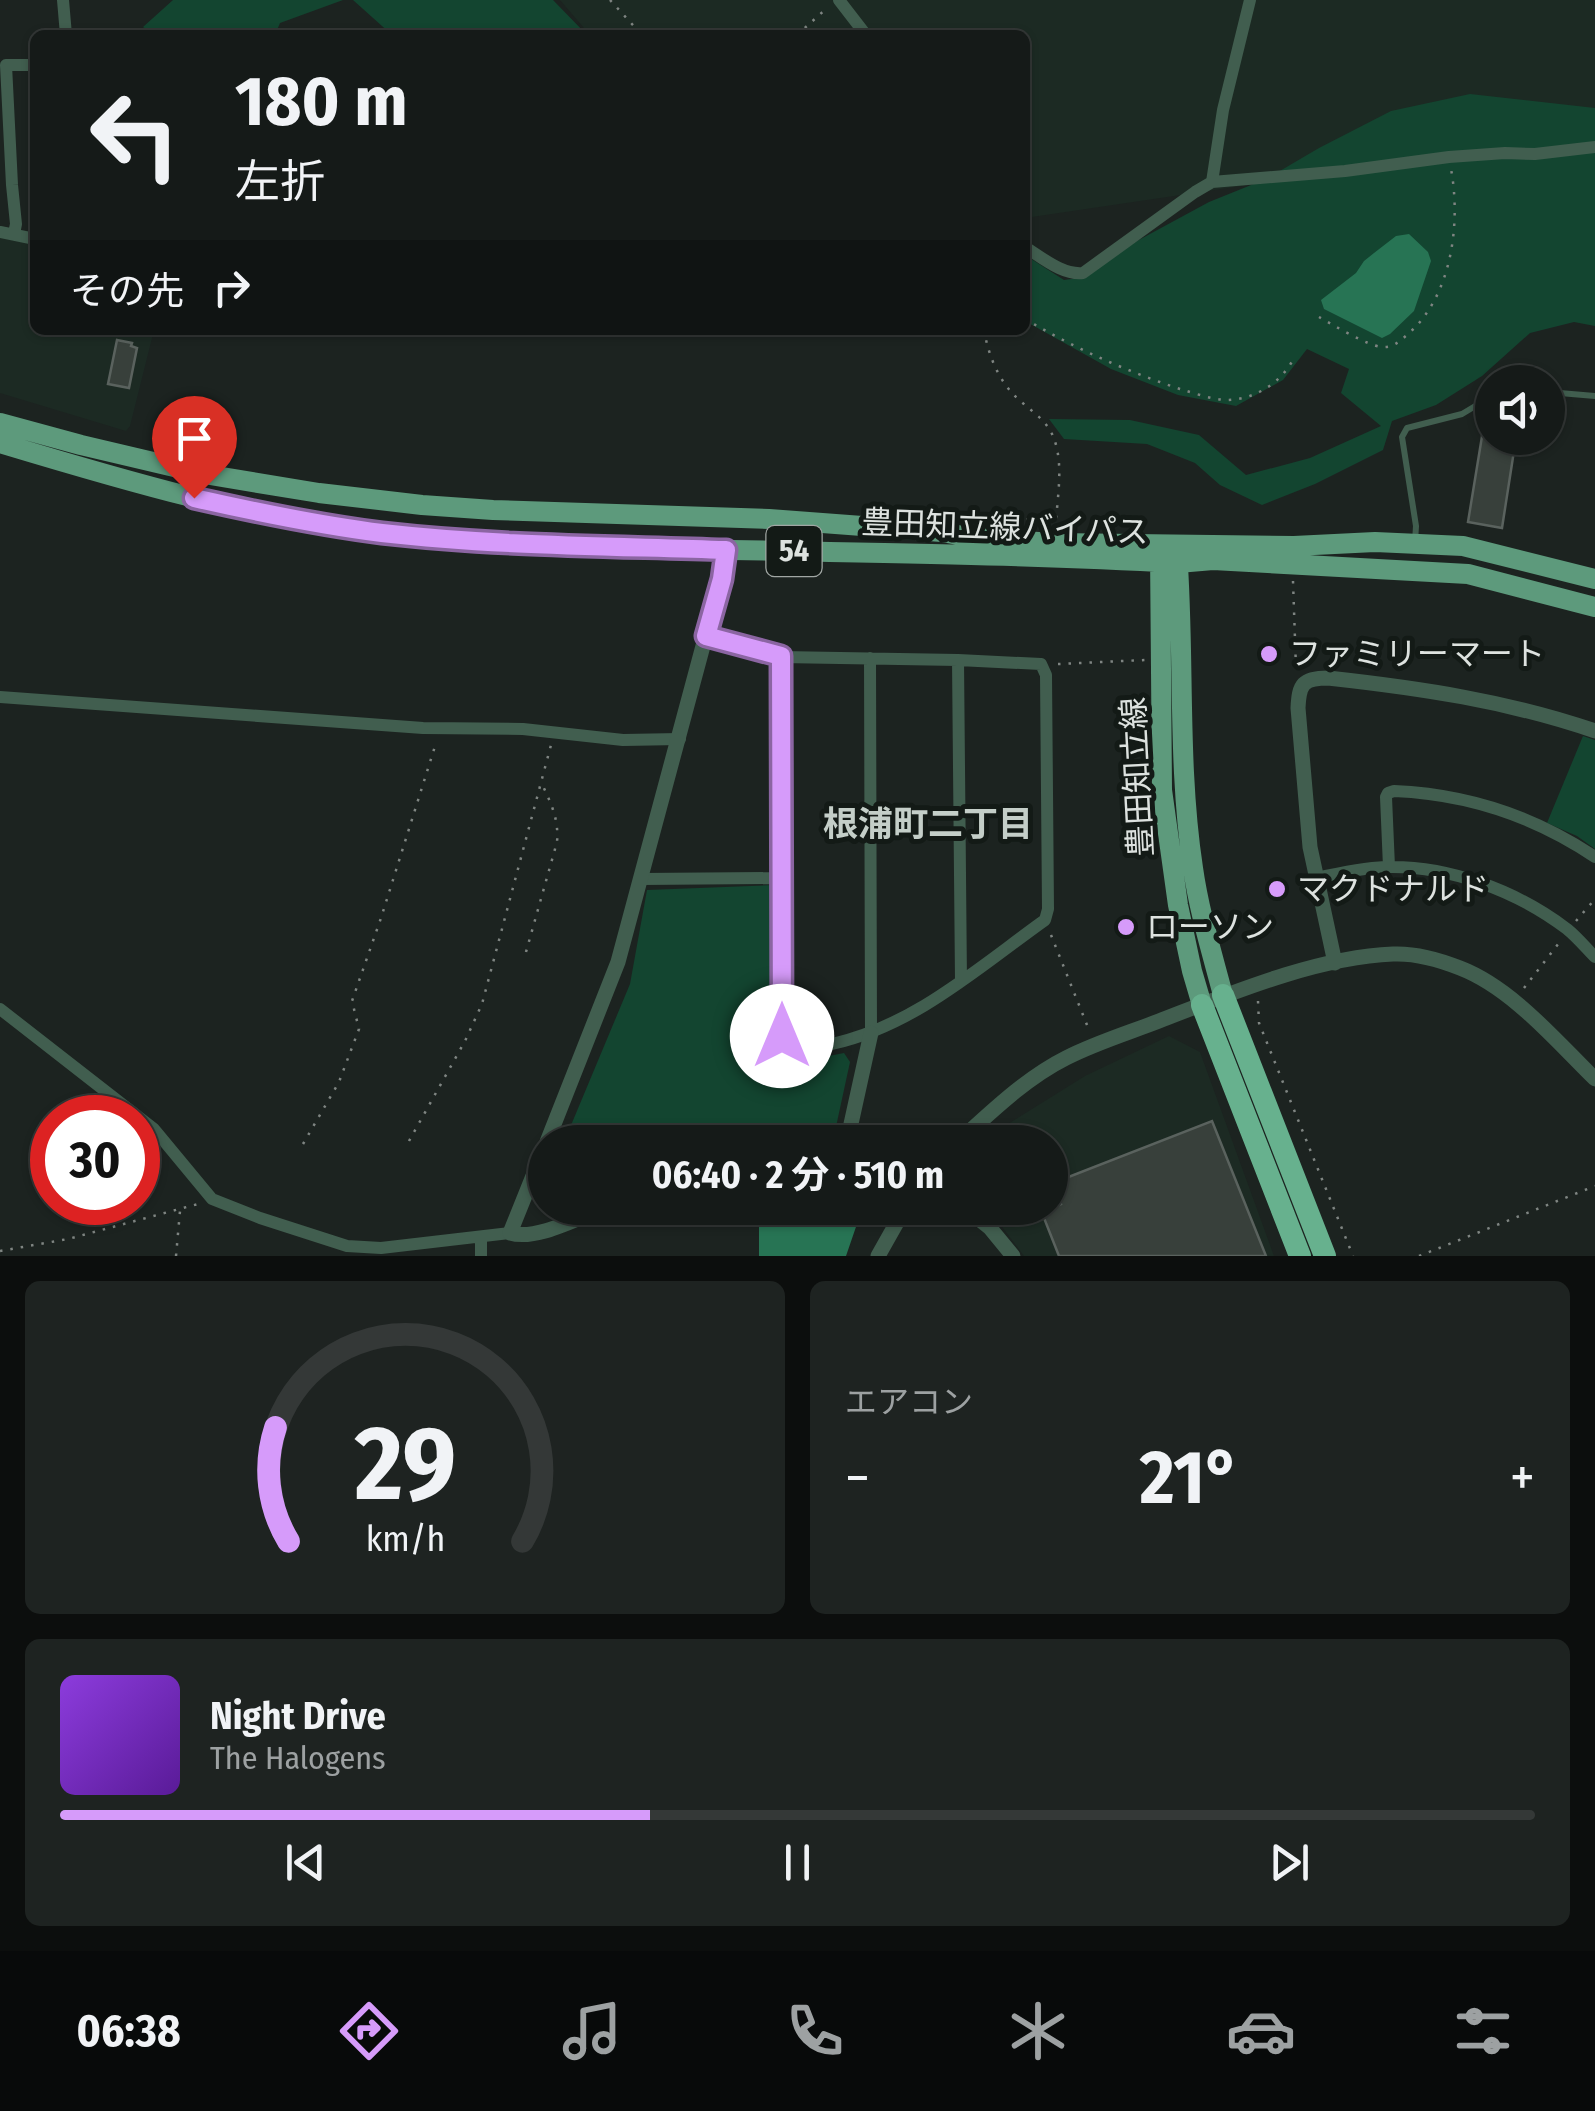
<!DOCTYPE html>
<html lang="ja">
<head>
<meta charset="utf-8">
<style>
	:root { --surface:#151a18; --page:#1e2321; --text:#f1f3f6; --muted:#9da1a2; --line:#343837; --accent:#d69bfa }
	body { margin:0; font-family:"Fira Sans Condensed","Noto Sans JP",sans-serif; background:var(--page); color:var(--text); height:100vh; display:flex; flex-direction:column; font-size:38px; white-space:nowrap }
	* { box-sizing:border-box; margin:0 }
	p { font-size:32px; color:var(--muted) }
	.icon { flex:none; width:55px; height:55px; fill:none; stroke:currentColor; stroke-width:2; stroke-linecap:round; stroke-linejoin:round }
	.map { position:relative; height:1256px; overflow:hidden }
	.details { display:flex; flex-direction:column; gap:25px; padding:25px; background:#0c0e0d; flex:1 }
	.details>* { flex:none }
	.hud { position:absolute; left:30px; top:30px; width:1000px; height:305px; border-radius:15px; box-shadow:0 2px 8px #0004,0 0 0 2px var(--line); background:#151a18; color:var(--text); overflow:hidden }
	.controls { position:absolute; left:1475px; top:365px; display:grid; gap:20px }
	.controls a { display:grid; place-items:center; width:90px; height:90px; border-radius:50%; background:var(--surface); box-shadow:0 2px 8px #0004,0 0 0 2px var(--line); font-size:50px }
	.speed { position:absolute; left:30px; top:1095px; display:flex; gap:20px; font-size:50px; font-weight:700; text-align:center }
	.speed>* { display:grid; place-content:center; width:130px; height:130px; border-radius:50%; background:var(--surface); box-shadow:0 2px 8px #0004,0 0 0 2px var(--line); line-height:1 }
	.speed .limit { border:15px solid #d22; background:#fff; color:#111 }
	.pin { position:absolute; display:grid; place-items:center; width:85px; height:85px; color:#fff; margin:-102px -42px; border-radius:50% 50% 50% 0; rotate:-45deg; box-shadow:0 0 10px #0007 }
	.pin .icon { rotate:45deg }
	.me { position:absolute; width:110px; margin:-55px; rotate:0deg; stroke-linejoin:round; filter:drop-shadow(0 0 8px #0008) }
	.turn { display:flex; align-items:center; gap:35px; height:210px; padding:0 40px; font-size:45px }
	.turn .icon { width:130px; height:130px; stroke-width:2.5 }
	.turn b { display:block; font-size:70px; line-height:85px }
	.then { display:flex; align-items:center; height:95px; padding:0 40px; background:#0003; gap:20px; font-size:38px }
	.big { font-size:75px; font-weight:700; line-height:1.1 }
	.details .card { flex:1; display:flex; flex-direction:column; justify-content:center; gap:15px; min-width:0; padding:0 35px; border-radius:15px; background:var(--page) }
	.details .dial { align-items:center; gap:0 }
	.dial svg { height:260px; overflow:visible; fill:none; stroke:var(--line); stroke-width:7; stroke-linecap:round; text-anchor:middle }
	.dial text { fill:var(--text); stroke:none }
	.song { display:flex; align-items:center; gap:30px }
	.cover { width:120px; height:120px; border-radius:15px; background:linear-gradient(135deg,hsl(270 70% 55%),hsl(270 70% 35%)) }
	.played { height:10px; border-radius:5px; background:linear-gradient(90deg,var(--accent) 40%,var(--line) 40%) }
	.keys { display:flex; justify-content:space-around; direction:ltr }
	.heat { display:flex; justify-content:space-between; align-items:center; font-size:55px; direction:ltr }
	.details .tiles { flex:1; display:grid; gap:25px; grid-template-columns:1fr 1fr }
	.card:last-child { grid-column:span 2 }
	.trip { position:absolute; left:528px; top:1125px; width:540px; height:100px; border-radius:50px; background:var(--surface); box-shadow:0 2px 8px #0004,0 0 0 2px var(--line); font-weight:700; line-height:100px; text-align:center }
	.tabs { display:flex; height:160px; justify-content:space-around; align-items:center; background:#080a0a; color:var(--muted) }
	.tabs .icon { width:70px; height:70px }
	.tabs .current { color:var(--accent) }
	.tabs b { font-size:45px; color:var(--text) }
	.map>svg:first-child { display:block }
</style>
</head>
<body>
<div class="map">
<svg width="1595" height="1256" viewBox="0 0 1595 1256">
	<rect width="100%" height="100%" fill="#1c2320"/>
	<!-- built -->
	<path fill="#1c2a23" d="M 560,0 L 1595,0 L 1595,134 L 1025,218 L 1025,35 L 590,35 Z
		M 0,237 L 35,245 L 35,330 L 154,330 L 130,426 L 126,431 L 0,393 Z
		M 1169,1036 L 1200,1052 L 1274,1256 L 1024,1256 L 988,1208 L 1050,1208 L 1050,1142 L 985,1142 L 1008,1124 L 1085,1076 Z"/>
	<!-- green -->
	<path fill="#134530" d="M 173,0 L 343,0 L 280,23 L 275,35 L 153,35 L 143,27 Z
		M 353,0 L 553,0 L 587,35 L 392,35 Z
		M 1470,94 L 1595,108 L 1595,326 L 1574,322 L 1530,333 L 1482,376 L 1436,405 L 1392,421 L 1383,450 L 1315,484 L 1262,505 L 1220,485 L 1195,463 L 1147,444 L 1064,439 L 1049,419 L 1130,420 L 1199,435 L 1246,475 L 1310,458 L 1381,426 L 1341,393 L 1349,369 L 1307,349 L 1283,380 L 1236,406 L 1178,395 L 1111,369 L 1025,321 L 1025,255 L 1064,280 L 1078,278 L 1137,241 L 1209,202 L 1266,179 L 1319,148 L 1391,111 Z
		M 1583,736 L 1595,740 L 1595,849 L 1577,836 L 1547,823 Z
		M 774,885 L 772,1044 L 788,1064 L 844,1053 L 850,1062 L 834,1136 L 823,1140 L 784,1134 L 733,1142 L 564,1142 L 630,984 L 647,890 Z"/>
	<!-- water -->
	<path fill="#277454" d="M 1409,234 L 1428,252 L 1431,261 L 1414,311 L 1390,334 L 1382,338 L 1324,309 L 1321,300 L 1356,273 L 1364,261 L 1374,253 L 1396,236 Z
		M 759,1208 L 829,1208 L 858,1221 L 846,1256 L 759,1256 Z"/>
	<!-- building -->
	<path fill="#38403b" stroke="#5a625e" stroke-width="2.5" d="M 117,340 L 132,343 L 131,346 L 137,348 L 129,388 L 108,384 Z
		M 1486,412 L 1492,413 L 1492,438 L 1516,438 L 1502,528 L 1468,522 Z
		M 1212,1121 L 1266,1256 L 1059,1256 L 1042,1213 L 1061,1204 L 1053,1183 Z"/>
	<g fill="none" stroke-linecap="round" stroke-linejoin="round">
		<!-- path -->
		<path stroke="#7f8582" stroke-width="2.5" stroke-dasharray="2.5 8" stroke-linecap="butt" d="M 610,0 L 642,35
			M 797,35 L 827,8
			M 1319,317 C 1333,325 1368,346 1382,347 C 1393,348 1400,341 1408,334 C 1452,296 1461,223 1451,169
			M 1025,319 C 1074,348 1126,371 1180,389 C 1194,393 1210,399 1225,400 C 1255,400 1281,383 1294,358
			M 984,330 C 988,353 997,377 1013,394 C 1025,407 1044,417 1052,434 C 1064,459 1058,493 1056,520 L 1018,519 L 1014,523
			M 1293,581 L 1296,668
			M 1058,664 L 1145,660
			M 1576,921 L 1595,899
			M 1051,935 L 1089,1030
			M 526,952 L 557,842 C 559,819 551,803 541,782
			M 1524,988 L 1559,943
			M 1258,1001 L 1259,1023 L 1353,1256
			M 409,1141 L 465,1041 L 482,1004 L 551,745
			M 303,1144 L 339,1082 L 359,1029 L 352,1001 L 381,918 L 436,743
			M 0,1251 L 68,1239 L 198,1204
			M 176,1256 L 180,1211
			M 1419,1256 L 1595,1186"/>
		<!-- service -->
		<path stroke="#415e4f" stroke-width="6" d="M 1548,392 L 1595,396
			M 1415,542 L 1416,526 L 1402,437 L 1407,428 L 1462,414 L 1492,396"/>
		<!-- minor -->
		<path stroke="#415e4f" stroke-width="12" d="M 63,0 L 66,35
			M 839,0 L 866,35
			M 1212,182 L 1223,110 L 1250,0
			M 0,232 L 35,239
			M 14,234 L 16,224 L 12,185 L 6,65 L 35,65
			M 1025,247 C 1043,258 1062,275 1083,273 L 1195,192 L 1212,182 L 1345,171 L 1449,157 L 1505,153 L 1535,154 L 1595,147
			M 707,636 L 781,657 L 958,660 L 1041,664 L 1046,675 L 1048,909 L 1045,920 C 979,967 914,1026 832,1044 C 817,1047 802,1051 787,1048 L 782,1037 L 781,657
			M 870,658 L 871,1033
			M 958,660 L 961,981
			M 0,697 L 423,728 L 523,729 L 623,740 L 680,739
			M 1389,867 L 1386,797 L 1388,793 L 1394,791 C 1467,794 1534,816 1595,857
			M 1316,878 C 1339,873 1362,868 1385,867 C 1449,865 1517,891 1567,929 C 1577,937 1586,948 1595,957
			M 641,879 L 781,878
			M 0,1009 L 154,1129 L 212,1199 L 260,1218 L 347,1246 L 381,1248 L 510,1233
			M 481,1256 L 481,1238"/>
		<!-- tertiary -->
		<path stroke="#415e4f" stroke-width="15" d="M 1335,963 L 1310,847 L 1298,708 C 1299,684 1303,678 1328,678 C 1419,688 1508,701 1595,731
			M 547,1142 L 618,962 L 721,579 L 726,550
			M 847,1142 L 871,1033
			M 958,1142 C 991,1112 1026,1078 1066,1058 C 1095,1043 1128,1033 1159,1021 C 1229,994 1317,957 1393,954 C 1415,953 1440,960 1460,968 C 1512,988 1556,1041 1595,1079
			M 545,1146 L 510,1233 C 537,1241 579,1217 604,1208
			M 965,1208 L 990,1228 L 1013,1256
			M 878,1256 L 905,1208"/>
		<!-- primary -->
		<path stroke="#5d9a7c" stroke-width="20" d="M 0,423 L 81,445 L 204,474 L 319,493 L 422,505 L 493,510 L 769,519 L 942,532 L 974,538 L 1054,543 L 1294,546 L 1375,542 L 1463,546 L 1595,579
			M 0,443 C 126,481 252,518 383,533 C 473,543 564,545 655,548 C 829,553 1004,553 1178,563 L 1213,560 L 1468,574 L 1595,607
			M 1160,551 L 1162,790 L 1178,905 L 1192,971 L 1202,1005
			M 1177,551 C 1185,656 1177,763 1193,868 C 1199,911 1212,953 1223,995"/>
		<!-- motorway -->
		<path stroke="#67b18e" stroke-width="22" d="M 1223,995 L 1325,1256
			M 1202,1005 L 1300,1256"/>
	</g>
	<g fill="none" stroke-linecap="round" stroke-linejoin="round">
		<!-- route casing -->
		<g stroke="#8b65a2" stroke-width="25">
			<path id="route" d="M 194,498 C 256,512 318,525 382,533 C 496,546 611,546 726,550 L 722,579 L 706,636 L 781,656 L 782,1036"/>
		</g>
		<!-- route -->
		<use href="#route" stroke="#d69bfa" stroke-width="18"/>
	</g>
	<!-- markers -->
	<g fill="#d69bfa" stroke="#131a16" stroke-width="4">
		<circle cx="1269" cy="654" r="10"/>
		<circle cx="1277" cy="889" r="10"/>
		<circle cx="1126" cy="927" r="10"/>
	</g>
	<g text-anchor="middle" stroke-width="10" stroke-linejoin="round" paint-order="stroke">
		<!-- shield labels -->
		<rect fill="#131a16" stroke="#a0a6a3" stroke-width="2.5" x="766.5" y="526" width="55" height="50" rx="8"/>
		<g font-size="30" font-weight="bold" fill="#dde2df">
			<text x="794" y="561">54</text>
		</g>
		<!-- street labels -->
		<g font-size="32" fill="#dde2df" stroke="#131a16">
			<text transform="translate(1005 527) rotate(2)" y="11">豊田知立線バイパス</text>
			<text transform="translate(1137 777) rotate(-93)" y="11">豊田知立線</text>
		</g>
		<!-- poi labels -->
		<g font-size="32" fill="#dde2df" stroke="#131a16" text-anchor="start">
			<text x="1289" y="665">ファミリーマート</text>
			<text x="1297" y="900">マクドナルド</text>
			<text x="1146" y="938">ローソン</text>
		</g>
		<!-- neighbourhood labels -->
		<g font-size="35" font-weight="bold" fill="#c4cec8" stroke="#131a16">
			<text x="928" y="836">根浦町二丁目</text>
		</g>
	</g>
</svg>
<div class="controls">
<a><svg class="icon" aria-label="sound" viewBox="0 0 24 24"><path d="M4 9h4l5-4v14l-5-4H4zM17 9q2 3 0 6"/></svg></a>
</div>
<div class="speed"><div class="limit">30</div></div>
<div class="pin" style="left:194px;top:498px;background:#d93025"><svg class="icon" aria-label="arrive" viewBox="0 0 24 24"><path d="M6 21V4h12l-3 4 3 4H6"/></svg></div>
<svg class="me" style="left:782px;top:1036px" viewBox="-20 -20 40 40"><circle r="19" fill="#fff"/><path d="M0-13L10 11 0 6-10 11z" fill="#d69bfa"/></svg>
<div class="trip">06:40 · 2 分 · 510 m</div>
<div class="hud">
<div class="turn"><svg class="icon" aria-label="left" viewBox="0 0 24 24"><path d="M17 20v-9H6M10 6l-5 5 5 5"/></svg><div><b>180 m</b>左折</div></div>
<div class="then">その先<svg class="icon" aria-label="right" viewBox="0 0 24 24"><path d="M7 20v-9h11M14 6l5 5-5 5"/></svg></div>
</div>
</div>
<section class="details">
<div class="tiles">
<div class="card dial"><svg viewBox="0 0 100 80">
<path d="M14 69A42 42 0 1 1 86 69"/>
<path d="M14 69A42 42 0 0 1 10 34" stroke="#d69bfa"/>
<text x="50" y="56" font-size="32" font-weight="700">29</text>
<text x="50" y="72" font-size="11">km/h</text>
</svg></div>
<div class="card"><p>エアコン</p>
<div class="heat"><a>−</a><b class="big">21°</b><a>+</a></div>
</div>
<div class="card">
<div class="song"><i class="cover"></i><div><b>Night Drive</b><p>The Halogens</p></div></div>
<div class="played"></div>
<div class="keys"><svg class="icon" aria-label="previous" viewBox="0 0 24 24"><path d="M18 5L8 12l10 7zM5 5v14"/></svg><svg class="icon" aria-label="pause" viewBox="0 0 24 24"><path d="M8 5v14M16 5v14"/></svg><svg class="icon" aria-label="next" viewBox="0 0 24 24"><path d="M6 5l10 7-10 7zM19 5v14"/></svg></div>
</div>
</div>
</section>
<nav class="tabs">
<b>06:38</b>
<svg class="icon current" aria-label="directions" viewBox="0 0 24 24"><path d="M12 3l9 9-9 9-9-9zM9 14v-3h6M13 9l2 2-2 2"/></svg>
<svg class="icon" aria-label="music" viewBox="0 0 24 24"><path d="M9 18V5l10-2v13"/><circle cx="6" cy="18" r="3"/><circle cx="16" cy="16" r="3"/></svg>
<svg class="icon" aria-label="phone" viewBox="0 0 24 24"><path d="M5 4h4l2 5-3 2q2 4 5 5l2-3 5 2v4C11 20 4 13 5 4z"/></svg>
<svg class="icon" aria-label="climate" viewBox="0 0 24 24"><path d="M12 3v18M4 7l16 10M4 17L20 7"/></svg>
<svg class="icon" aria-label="car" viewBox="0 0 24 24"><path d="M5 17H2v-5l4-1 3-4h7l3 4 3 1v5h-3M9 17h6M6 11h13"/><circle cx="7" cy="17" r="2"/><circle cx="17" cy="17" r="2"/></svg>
<svg class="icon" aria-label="filters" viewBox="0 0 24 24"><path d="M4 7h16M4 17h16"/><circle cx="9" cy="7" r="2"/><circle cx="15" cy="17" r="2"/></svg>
</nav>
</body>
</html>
